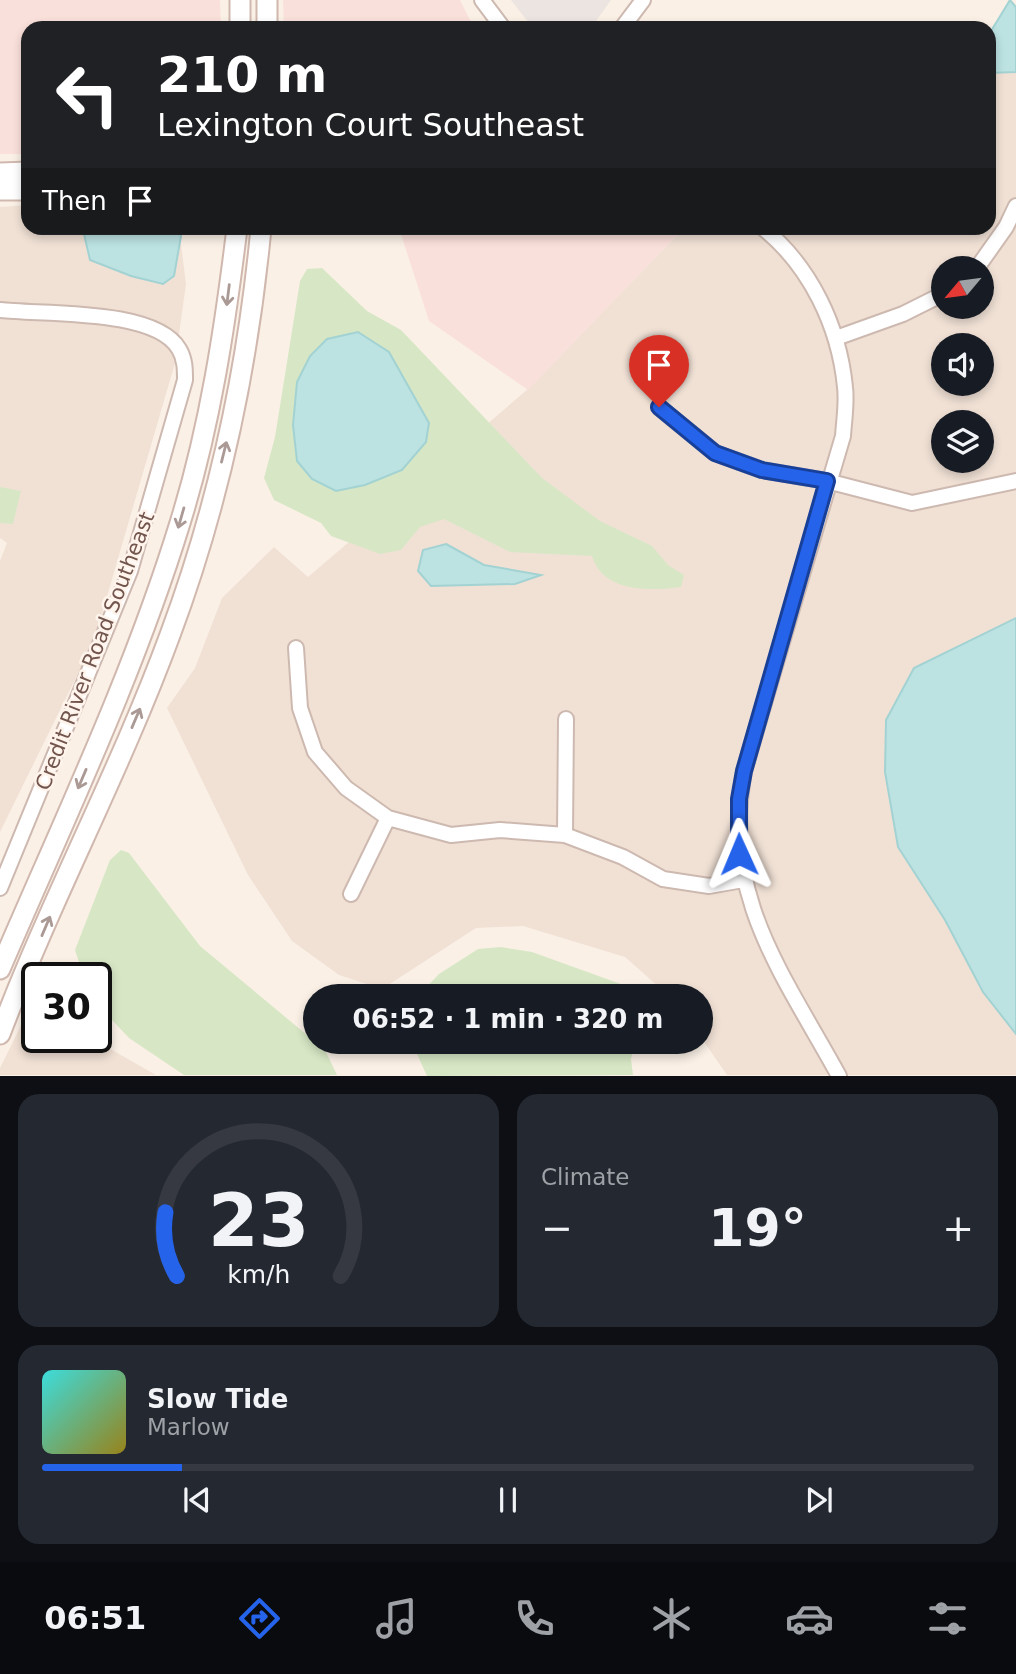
<!DOCTYPE html>
<html lang="en">
<head>
<meta charset="utf-8">
<style>
	:root { --surface:#171b24; --page:#242831; --text:#f1f3f6; --muted:#9ea1a6; --line:#363941; --accent:#2563eb }
	body { margin:0; font-family:"DejaVu Sans",sans-serif; background:var(--page); color:var(--text); height:100vh; display:flex; flex-direction:column; font-size:26px; white-space:nowrap }
	* { box-sizing:border-box; margin:0 }
	p { font-size:23px; color:var(--muted) }
	.icon { flex:none; width:38px; height:38px; fill:none; stroke:currentColor; stroke-width:2; stroke-linecap:round; stroke-linejoin:round }
	.map { position:relative; height:1076px; overflow:hidden }
	.drawer { display:flex; flex-direction:column; gap:18px; padding:18px; background:#0d0f14; flex:1 }
	.drawer>* { flex:none }
	.hud { position:absolute; left:21px; top:21px; width:975px; height:214px; border-radius:21px; box-shadow:0 4px 10px #0003; background:#202124; color:#fff; overflow:hidden }
	.needle { width:46px; rotate:241deg }
	.tools { position:absolute; left:931px; top:256px; display:grid; gap:14px }
	.tools a { display:grid; place-items:center; width:63px; height:63px; border-radius:50%; background:var(--surface); box-shadow:0 4px 10px #0003; font-size:35px }
	.speed { position:absolute; left:21px; top:962px; display:flex; gap:14px; font-size:35px; font-weight:700; text-align:center }
	.speed>* { display:grid; place-content:center; width:91px; height:91px; border-radius:50%; background:var(--surface); box-shadow:0 4px 10px #0003; line-height:1 }
	.speed .limit { border:4px solid #111; border-radius:10px; background:#fff; color:#111 }
	.pin { position:absolute; display:grid; place-items:center; width:60px; height:60px; color:#fff; margin:-72px -30px; border-radius:50% 50% 50% 0; rotate:-45deg; box-shadow:0 0 7px #0007 }
	.pin .icon { rotate:45deg }
	.me { position:absolute; width:77px; margin:-38px; rotate:359deg; stroke-linejoin:round; filter:drop-shadow(0 0 5px #0008) }
	.turn { display:flex; align-items:center; gap:24px; height:147px; padding:0 21px; font-size:32px }
	.turn .icon { width:91px; height:91px; stroke-width:2.5 }
	.turn b { display:block; font-size:49px; line-height:60px }
	.then { display:flex; align-items:center; height:66px; padding:0 21px; background:#0003; gap:14px; font-size:26px }
	.big { font-size:52px; font-weight:800; line-height:1.1 }
	.drawer .card { flex:1; display:flex; flex-direction:column; justify-content:center; gap:10px; min-width:0; padding:0 24px; border-radius:21px; background:var(--page) }
	.drawer .dial { align-items:center; gap:0 }
	.dial svg { height:182px; overflow:visible; fill:none; stroke:var(--line); stroke-width:7; stroke-linecap:round; text-anchor:middle }
	.dial text { fill:var(--text); stroke:none }
	.song { display:flex; align-items:center; gap:21px }
	.cover { width:84px; height:84px; border-radius:10px; background:linear-gradient(135deg,hsl(180 70% 55%),hsl(50 70% 35%)) }
	.played { height:7px; border-radius:4px; background:linear-gradient(90deg,var(--accent) 15%,var(--line) 15%) }
	.keys { display:flex; justify-content:space-around; direction:ltr }
	.heat { display:flex; justify-content:space-between; align-items:center; font-size:38px; direction:ltr }
	.drawer .tiles { flex:1; display:grid; gap:18px; grid-template-columns:1fr 1fr }
	.card:last-child { grid-column:span 2 }
	.trip { position:absolute; left:303px; top:984px; width:410px; height:70px; border-radius:35px; background:var(--surface); box-shadow:0 4px 10px #0003; font-weight:800; line-height:70px; text-align:center }
	.menu { display:flex; height:112px; justify-content:space-around; align-items:center; background:#090b0e; color:var(--muted) }
	.menu .icon { width:49px; height:49px }
	.menu .selected { color:var(--accent) }
	.menu b { font-size:32px; color:var(--text) }
	.map>svg:first-child { display:block }
</style>
</head>
<body>
<div class="map">
<svg width="1016" height="1076" viewBox="0 0 1016 1076">
	<rect width="100%" height="100%" fill="#faf0e6"/>
	<!-- residential -->
	<path fill="#f1e1d5" fill-rule="evenodd" d="M 989,38 L 1016,38 L 1016,1075 L 727,1075 L 700,1036 L 700,996 L 669,996 L 625,957 L 523,926 L 476,928 L 382,989 L 339,975 L 292,941 L 248,875 L 167,708 L 195,668 L 222,598 L 274,547 L 308,577 L 528,389 L 684,228 L 989,228 ZM 943,268 L 982,268 L 982,306 L 943,306 ZM 943,345 L 982,345 L 982,383 L 943,383 ZM 943,422 L 982,422 L 982,460 L 943,460 Z
		M 28,205 L 28,228 L 179,228 L 186,284 L 175,363 L 94,641 L 0,832 L 0,561 L 7,543 L 0,538 L 0,207 Z
		M 32,1003 L 37,1006 L 37,1038 L 91,1038 L 156,1075 L 0,1075 L 0,1068 Z"/>
	<!-- commercial -->
	<path fill="#fae0db" d="M 0,0 L 220,0 L 221,28 L 28,28 L 28,154 L 0,154 Z
		M 283,0 L 460,0 L 470,20 L 480,28 L 284,28 Z
		M 399,228 L 684,228 L 528,390 L 429,321 Z"/>
	<!-- industrial -->
	<path fill="#ebe4e0" d="M 511,0 L 611,0 L 591,28 L 533,28 Z"/>
	<!-- green -->
	<path fill="#d7e7c5" d="M 322,268 L 367,311 L 401,330 L 542,478 L 600,521 L 652,546 L 668,565 L 684,575 L 681,587 C 651,591 603,593 592,556 L 510,552 L 444,519 L 420,527 L 401,550 L 380,554 L 331,536 L 321,523 L 274,500 L 264,478 L 275,437 L 300,281 L 307,269 Z
		M 0,487 L 21,491 L 13,524 L 0,523 Z
		M 121,850 L 129,853 L 200,946 L 325,1050 L 337,1075 L 184,1075 L 129,1038 L 113,1021 L 96,998 L 96,978 L 84,978 L 75,950 L 110,860 Z
		M 501,947 L 532,952 L 629,987 L 640,996 L 418,996 L 439,974 L 478,949 Z
		M 411,1041 L 636,1041 L 631,1059 L 633,1075 L 427,1076 Z"/>
	<!-- water -->
	<path fill="#bce2e2" stroke="#a3d2d3" stroke-width="2" d="M 1010,0 L 1016,7 L 1016,72 L 989,73 L 991,31 Z
		M 86,228 L 178,228 L 181,236 L 174,276 L 163,284 L 131,276 L 90,260 L 84,234 Z
		M 358,332 L 389,352 L 429,423 L 426,442 L 402,470 L 365,485 L 336,491 L 312,479 L 297,461 L 293,425 L 297,382 L 310,356 L 327,339 Z
		M 446,544 L 484,565 L 541,575 L 515,584 L 431,586 L 418,571 L 423,550 Z
		M 1016,618 L 1016,1034 L 983,992 L 945,920 L 898,847 L 885,772 L 886,720 L 914,668 Z"/>
	<g fill="none" stroke-linecap="round" stroke-linejoin="round">
		<!-- street casing -->
		<g stroke="#cdb9b0" stroke-width="18">
			<path id="street" d="M 482,0 L 503,28
				M 622,28 L 643,0
				M 763,228 C 810,266 839,326 845,387 C 847,403 844,420 843,436 L 744,771 C 721,896 782,972 839,1076
				M 977,268 L 1006,227 L 1016,206
				M 0,310 C 42,315 155,308 179,349 C 185,359 185,369 185,380 L 130,571 L 0,888
				M 836,338 L 903,314 L 943,294
				M 659,407 L 715,453 L 762,470 L 827,481 L 912,503 L 1016,481
				M 296,648 L 300,708 L 315,752 L 346,788 L 388,818 L 451,835 L 500,830 L 565,835 L 623,857 L 663,879 L 709,886 L 743,880
				M 565,835 L 566,719
				M 351,894 L 388,818"/>
		</g>
		<!-- secondary casing -->
		<g stroke="#d0b8ae" stroke-width="23">
			<path id="secondary" d="M 240,0 L 240,28
				M 267,0 L 267,28
				M 0,173 L 28,172
				M 0,190 L 28,190
				M 0,969 C 63,822 133,676 180,523 C 210,427 225,327 237,228
				M 0,1034 C 51,899 120,771 170,635 C 219,504 248,366 261,228"/>
		</g>
		<!-- street -->
		<use href="#street" stroke="#fff" stroke-width="14"/>
		<!-- secondary -->
		<use href="#secondary" stroke="#fff" stroke-width="19"/>
	</g>
	<!-- one-way arrows -->
	<defs><path id="oneway-shaft" d="M-6 0H5M1.5-3L5.5 0L1.5 3" fill="none" stroke-width="1.6" stroke-linecap="round" stroke-linejoin="round" transform="scale(1.75)"/></defs>
	<g stroke="#aa9994">
		<use href="#oneway-shaft" transform="translate(228 295) rotate(97)"/>
		<use href="#oneway-shaft" transform="translate(224 452) rotate(-76)"/>
		<use href="#oneway-shaft" transform="translate(181 518) rotate(106)"/>
		<use href="#oneway-shaft" transform="translate(136 718) rotate(-67)"/>
		<use href="#oneway-shaft" transform="translate(82 779) rotate(113)"/>
		<use href="#oneway-shaft" transform="translate(46 926) rotate(-67)"/>
	</g>
	<g fill="none" stroke-linecap="round" stroke-linejoin="round">
		<!-- route casing -->
		<g stroke="#184099" stroke-width="18">
			<path id="route" d="M 659,407 L 715,453 L 762,470 L 827,481 L 744,771 L 739,799 L 739,854"/>
		</g>
		<!-- route -->
		<use href="#route" stroke="#2563eb" stroke-width="12"/>
	</g>
	<g text-anchor="middle" stroke-width="5" stroke-linejoin="round" paint-order="stroke">
		<!-- street labels -->
		<g font-size="21" fill="#72554d" stroke="#fef4ec">
			<text transform="translate(95 651) rotate(-69)" y="7">Credit River Road Southeast</text>
		</g>
	</g>
</svg>
<div class="tools">
<a><svg class="needle" viewBox="-14 -14 28 28"><path d="M0-13l5 13h-10z" fill="#e53935"/><path d="M0 13l5-13h-10z" fill="#9ea1a6"/></svg></a>
<a><svg class="icon" aria-label="sound" viewBox="0 0 24 24"><path d="M4 9h4l5-4v14l-5-4H4zM17 9q2 3 0 6"/></svg></a>
<a><svg class="icon" aria-label="layers" viewBox="0 0 24 24"><path d="M12 4l9 5-9 5-9-5zM3 14l9 5 9-5"/></svg></a>
</div>
<div class="speed"><div class="limit">30</div></div>
<div class="pin" style="left:659px;top:407px;background:#d93025"><svg class="icon" aria-label="arrive" viewBox="0 0 24 24"><path d="M6 21V4h12l-3 4 3 4H6"/></svg></div>
<svg class="me" style="left:739px;top:854px" viewBox="-20 -20 40 40"><path d="M0-17L14 15 0 8-14 15z" fill="#2563eb" stroke="#fff" stroke-width="4"/></svg>
<div class="trip">06:52 · 1 min · 320 m</div>
<div class="hud">
<div class="turn"><svg class="icon" aria-label="left" viewBox="0 0 24 24"><path d="M17 20v-9H6M10 6l-5 5 5 5"/></svg><div><b>210 m</b>Lexington Court Southeast</div></div>
<div class="then">Then<svg class="icon" aria-label="arrive" viewBox="0 0 24 24"><path d="M6 21V4h12l-3 4 3 4H6"/></svg></div>
</div>
</div>
<section class="drawer">
<div class="tiles">
<div class="card dial"><svg viewBox="0 0 100 80">
<path d="M14 69A42 42 0 1 1 86 69"/>
<path d="M14 69A42 42 0 0 1 9 41" stroke="#2563eb"/>
<text x="50" y="56" font-size="32" font-weight="700">23</text>
<text x="50" y="72" font-size="11">km/h</text>
</svg></div>
<div class="card"><p>Climate</p>
<div class="heat"><a>−</a><b class="big">19°</b><a>+</a></div>
</div>
<div class="card">
<div class="song"><i class="cover"></i><div><b>Slow Tide</b><p>Marlow</p></div></div>
<div class="played"></div>
<div class="keys"><svg class="icon" aria-label="previous" viewBox="0 0 24 24"><path d="M18 5L8 12l10 7zM5 5v14"/></svg><svg class="icon" aria-label="pause" viewBox="0 0 24 24"><path d="M8 5v14M16 5v14"/></svg><svg class="icon" aria-label="next" viewBox="0 0 24 24"><path d="M6 5l10 7-10 7zM19 5v14"/></svg></div>
</div>
</div>
</section>
<nav class="menu">
<b>06:51</b>
<svg class="icon selected" aria-label="directions" viewBox="0 0 24 24"><path d="M12 3l9 9-9 9-9-9zM9 14v-3h6M13 9l2 2-2 2"/></svg>
<svg class="icon" aria-label="music" viewBox="0 0 24 24"><path d="M9 18V5l10-2v13"/><circle cx="6" cy="18" r="3"/><circle cx="16" cy="16" r="3"/></svg>
<svg class="icon" aria-label="phone" viewBox="0 0 24 24"><path d="M5 4h4l2 5-3 2q2 4 5 5l2-3 5 2v4C11 20 4 13 5 4z"/></svg>
<svg class="icon" aria-label="climate" viewBox="0 0 24 24"><path d="M12 3v18M4 7l16 10M4 17L20 7"/></svg>
<svg class="icon" aria-label="car" viewBox="0 0 24 24"><path d="M5 17H2v-5l4-1 3-4h7l3 4 3 1v5h-3M9 17h6M6 11h13"/><circle cx="7" cy="17" r="2"/><circle cx="17" cy="17" r="2"/></svg>
<svg class="icon" aria-label="filters" viewBox="0 0 24 24"><path d="M4 7h16M4 17h16"/><circle cx="9" cy="7" r="2"/><circle cx="15" cy="17" r="2"/></svg>
</nav>
</body>
</html>
